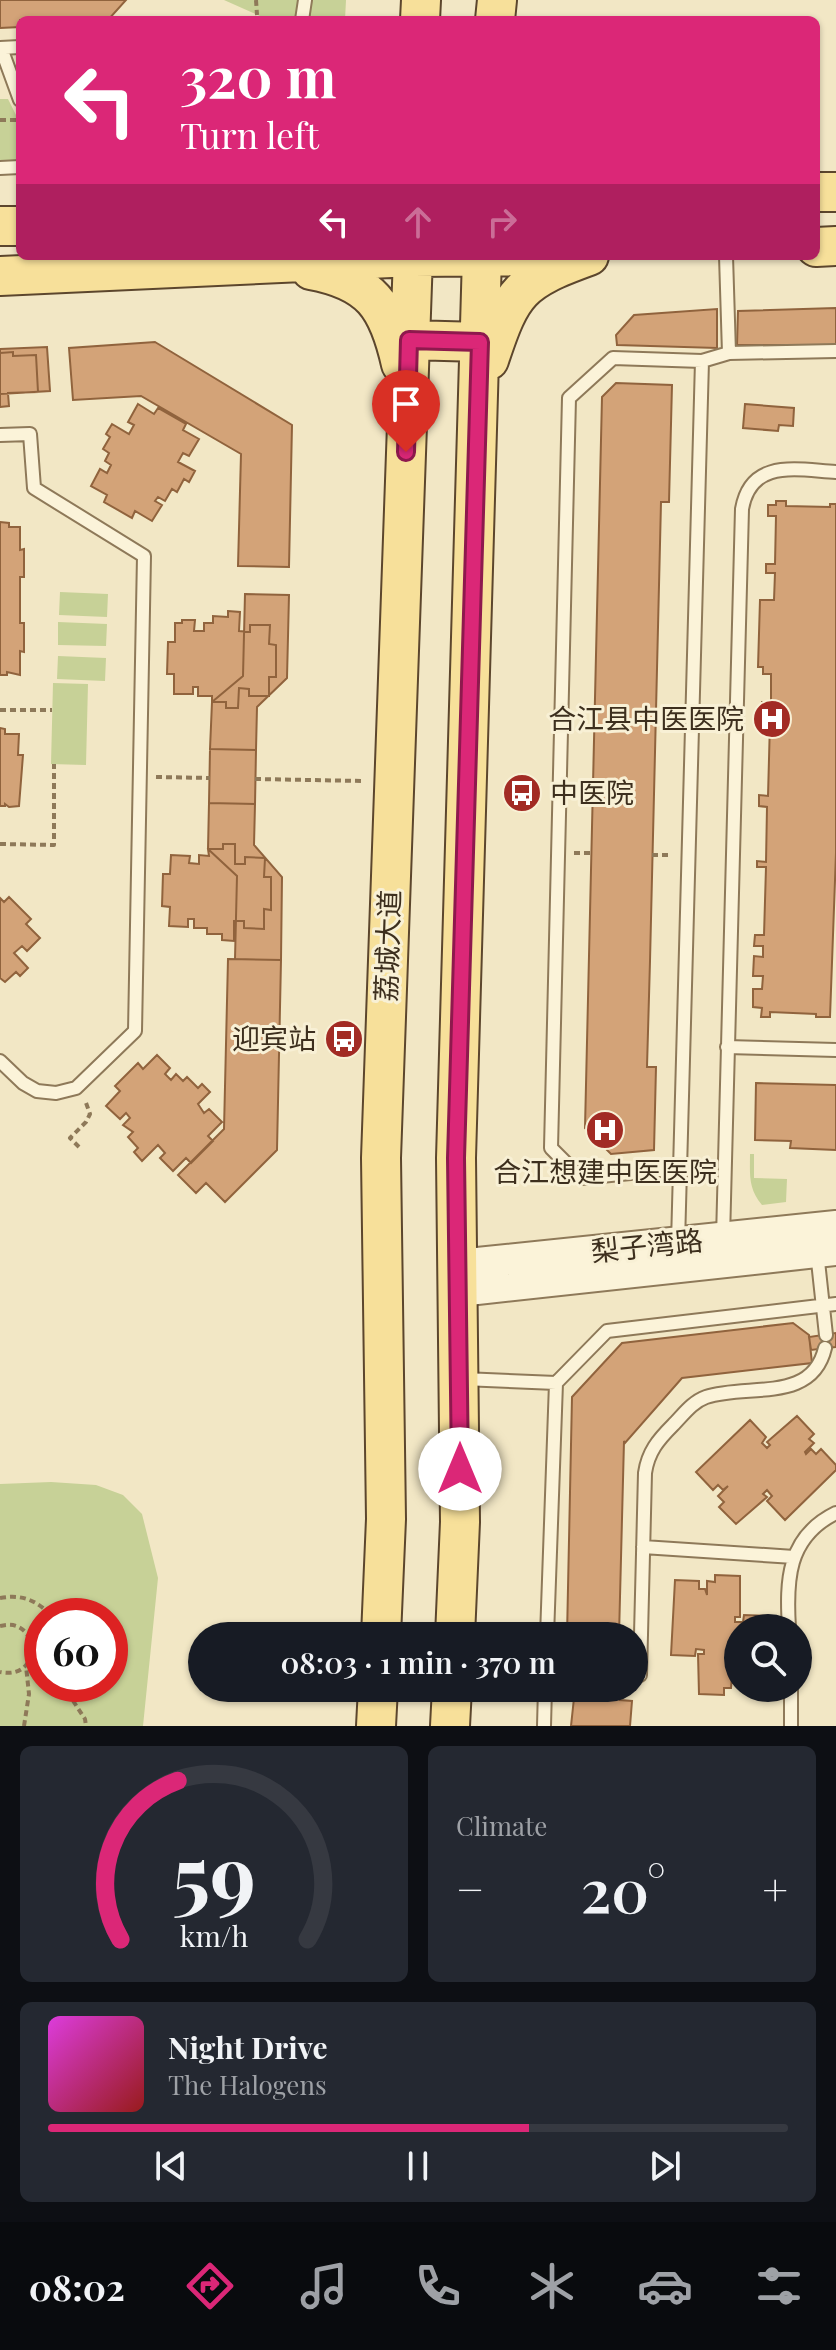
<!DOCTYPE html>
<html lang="en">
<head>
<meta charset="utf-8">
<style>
	:root { --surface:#171b24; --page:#242831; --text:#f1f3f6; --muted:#9ea1a6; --line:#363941; --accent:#db2777 }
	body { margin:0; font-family:"Playfair Display","Noto Sans SC",serif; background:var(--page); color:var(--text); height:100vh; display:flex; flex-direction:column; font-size:30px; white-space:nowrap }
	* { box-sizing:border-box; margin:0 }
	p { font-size:26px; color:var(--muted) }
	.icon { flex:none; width:44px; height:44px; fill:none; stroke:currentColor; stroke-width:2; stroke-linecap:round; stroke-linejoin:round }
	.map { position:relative; height:1726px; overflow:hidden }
	.sheet { display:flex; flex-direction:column; gap:20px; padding:20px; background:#0d0f14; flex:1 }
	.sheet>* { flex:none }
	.hud { position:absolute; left:16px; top:16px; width:804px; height:244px; border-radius:12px; box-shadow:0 2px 6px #0004; background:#db2777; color:#fff; overflow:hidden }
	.buttons { position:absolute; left:724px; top:1614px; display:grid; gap:16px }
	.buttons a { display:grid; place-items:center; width:88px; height:88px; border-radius:50%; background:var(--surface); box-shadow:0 2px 6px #0004; font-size:40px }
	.speed { position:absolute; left:24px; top:1598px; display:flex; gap:16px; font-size:40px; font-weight:700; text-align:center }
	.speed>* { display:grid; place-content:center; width:104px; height:104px; border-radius:50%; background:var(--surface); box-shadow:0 2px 6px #0004; line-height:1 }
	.speed .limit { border:12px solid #d22; background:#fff; color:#111 }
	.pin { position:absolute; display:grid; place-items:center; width:68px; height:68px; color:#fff; margin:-82px -34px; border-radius:50% 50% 50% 0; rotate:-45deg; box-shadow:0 0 8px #0007 }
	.pin .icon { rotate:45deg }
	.me { position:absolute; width:88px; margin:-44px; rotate:0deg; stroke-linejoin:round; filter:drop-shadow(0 0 6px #0008) }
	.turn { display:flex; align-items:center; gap:28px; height:168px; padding:0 32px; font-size:36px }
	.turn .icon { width:104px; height:104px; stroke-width:2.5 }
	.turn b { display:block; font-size:56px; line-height:68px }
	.lanes { display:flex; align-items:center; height:76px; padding:0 32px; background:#0003; justify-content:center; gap:40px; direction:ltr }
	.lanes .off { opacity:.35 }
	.big { font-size:60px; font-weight:600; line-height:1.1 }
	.sheet .widget { flex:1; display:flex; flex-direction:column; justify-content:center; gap:12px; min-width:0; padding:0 28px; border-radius:12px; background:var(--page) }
	.sheet .dial { align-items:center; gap:0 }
	.dial svg { height:208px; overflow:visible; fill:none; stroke:var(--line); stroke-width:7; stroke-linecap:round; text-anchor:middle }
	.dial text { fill:var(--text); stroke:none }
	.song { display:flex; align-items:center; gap:24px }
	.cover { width:96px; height:96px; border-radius:12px; background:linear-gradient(135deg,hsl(300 70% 55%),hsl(0 70% 35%)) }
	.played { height:8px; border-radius:4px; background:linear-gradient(90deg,var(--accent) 65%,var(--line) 65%) }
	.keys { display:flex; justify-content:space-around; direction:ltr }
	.heat { display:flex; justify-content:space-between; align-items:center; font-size:44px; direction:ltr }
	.sheet .tiles { flex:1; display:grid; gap:20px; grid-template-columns:1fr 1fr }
	.widget:last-child { grid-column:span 2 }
	.trip { position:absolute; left:188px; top:1622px; width:460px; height:80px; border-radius:40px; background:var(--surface); box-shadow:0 2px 6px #0004; font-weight:600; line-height:80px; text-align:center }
	.dock { display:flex; height:128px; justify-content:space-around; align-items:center; background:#090b0e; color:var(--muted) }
	.dock .icon { width:56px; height:56px }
	.dock .on { color:var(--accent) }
	.dock b { font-size:36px; color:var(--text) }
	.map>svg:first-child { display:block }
</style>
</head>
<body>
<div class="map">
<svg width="836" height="1726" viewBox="0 0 836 1726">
	<rect width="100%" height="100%" fill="#f2e7c5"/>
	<!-- green -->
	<path fill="#c7d197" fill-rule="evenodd" d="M 224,0 L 299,0 L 296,20 L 269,20 Z
		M 312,0 L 346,0 L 345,20 L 309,20 Z
		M 0,99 L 8,99 L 20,123 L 20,161 L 0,163 Z
		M 60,592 L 108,594 L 107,617 L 59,615 Z
		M 58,622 L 107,624 L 106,646 L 58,645 Z
		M 58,656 L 106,658 L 105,681 L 57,679 Z
		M 53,683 L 88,684 L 86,765 L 51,764 Z
		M 750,1154 L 754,1154 L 754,1178 L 787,1179 L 786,1202 L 762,1205 C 748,1188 750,1175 750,1154 Z
		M 51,1482 L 96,1485 L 123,1495 L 142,1514 L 158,1578 L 143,1726 L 0,1726 L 0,1484 ZM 42,1616 L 110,1616 L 110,1684 L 42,1684 Z"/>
	<!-- building -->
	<path fill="#d3a378" stroke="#90633d" stroke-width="2" d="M 0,0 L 126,0 L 108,20 L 20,20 L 20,27 L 0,28 Z
		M 836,308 L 836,345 L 737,345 L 738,311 Z
		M 717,309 L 717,348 L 617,345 L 616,335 L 634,315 Z
		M 155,342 L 292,425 L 289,567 L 238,566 L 241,454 L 141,396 L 73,400 L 69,348 Z
		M 47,347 L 50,391 L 0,394 L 0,349 Z
		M 13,352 L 13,356 L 36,355 L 38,392 L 8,393 L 9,406 L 0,407 L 0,353 Z
		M 616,383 L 672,385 L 669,502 L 661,502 L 650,961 L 647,1067 L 656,1067 L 654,1150 L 611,1154 L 585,1128 L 602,397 Z
		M 138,404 L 154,414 L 158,408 L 186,424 L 183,430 L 199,439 L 189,456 L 183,453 L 178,462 L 195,471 L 189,482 L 184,479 L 177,492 L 172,489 L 165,501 L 158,497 L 155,501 L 162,505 L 152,521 L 135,511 L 132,518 L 104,502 L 107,495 L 91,486 L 100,469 L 107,473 L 111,465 L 105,461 L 109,453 L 103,449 L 110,437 L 106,434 L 112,424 L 129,434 L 134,425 L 128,422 Z
		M 745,404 L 794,408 L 793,426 L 779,425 L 778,431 L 743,428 Z
		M 776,501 L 786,501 L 786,506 L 830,507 L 830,504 L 836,504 L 836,853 L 830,1017 L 816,1017 L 816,1014 L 770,1012 L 770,1017 L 761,1017 L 762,1008 L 753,1007 L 753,989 L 762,989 L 763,976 L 753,976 L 754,956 L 763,957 L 763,946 L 754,946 L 755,935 L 764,935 L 766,867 L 757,867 L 757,861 L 766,862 L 767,807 L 759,806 L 759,795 L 768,796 L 770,722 L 761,721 L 762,702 L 771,702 L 771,674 L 763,674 L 763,667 L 758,667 L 760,600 L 774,600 L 775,573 L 766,573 L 766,564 L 775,564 L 776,516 L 768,516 L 768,505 L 776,505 Z
		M 0,522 L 9,523 L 9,527 L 20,527 L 20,550 L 24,549 L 24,577 L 20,577 L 20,623 L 24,623 L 24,652 L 20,651 L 20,675 L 7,672 L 7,675 L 0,675 Z
		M 245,594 L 289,595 L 287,678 L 257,707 L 256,750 L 210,749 L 212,702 L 243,676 Z
		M 228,611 L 240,612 L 239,631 L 250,632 L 250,625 L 270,625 L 269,644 L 276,645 L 276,677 L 269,677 L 269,696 L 249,696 L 249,689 L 239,688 L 238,708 L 226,708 L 226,702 L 212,702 L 212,696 L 198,696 L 198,687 L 193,687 L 193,694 L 174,694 L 174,674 L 167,674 L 168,642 L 175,642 L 175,623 L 182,623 L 182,620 L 195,620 L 194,631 L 204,631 L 204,623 L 213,623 L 213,616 L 228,617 Z
		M 0,728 L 5,729 L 5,734 L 19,734 L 18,755 L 23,755 L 19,806 L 9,807 L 5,804 L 5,806 L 0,806 Z
		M 210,749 L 256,750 L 255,804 L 209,803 Z
		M 209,803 L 255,804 L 254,845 L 282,877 L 281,960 L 235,959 L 237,876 L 208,849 Z
		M 223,844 L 235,844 L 235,864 L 245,864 L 245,857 L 265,858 L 264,877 L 271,877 L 271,910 L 264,909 L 264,929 L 244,928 L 244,921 L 234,921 L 234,941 L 222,940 L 222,934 L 207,934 L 207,928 L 194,928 L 194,919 L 188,919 L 188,927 L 169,926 L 170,907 L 162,906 L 163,874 L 170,874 L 171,855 L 190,856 L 189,863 L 199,864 L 199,855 L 209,856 L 208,849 L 223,849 Z
		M 9,897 L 31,919 L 26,924 L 40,938 L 27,951 L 22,946 L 14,953 L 28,968 L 20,976 L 16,972 L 5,982 L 0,978 L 0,898 L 4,902 Z
		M 228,959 L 281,960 L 277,1150 L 225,1202 L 206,1183 L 196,1193 L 178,1175 L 224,1129 Z
		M 157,1055 L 170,1068 L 165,1074 L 171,1080 L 176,1074 L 183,1081 L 187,1077 L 198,1088 L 202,1084 L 210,1092 L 198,1104 L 204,1113 L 209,1109 L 222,1122 L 208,1136 L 213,1141 L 191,1163 L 186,1158 L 173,1171 L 160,1158 L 165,1153 L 158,1145 L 142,1161 L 134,1152 L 138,1148 L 128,1137 L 133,1132 L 123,1125 L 130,1118 L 126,1113 L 120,1119 L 106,1106 L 120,1091 L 115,1086 L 138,1063 L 143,1069 Z
		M 756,1083 L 836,1085 L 836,1150 L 790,1148 L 791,1141 L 755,1140 Z
		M 793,1323 L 809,1335 L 812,1363 L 682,1378 L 625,1443 L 624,1441 L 619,1636 L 567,1636 L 572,1397 L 622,1343 Z
		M 836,1333 L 836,1347 L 811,1350 L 809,1337 Z
		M 797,1416 L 814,1434 L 809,1439 L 814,1443 L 805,1452 L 806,1454 L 811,1449 L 816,1454 L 821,1449 L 836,1465 L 836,1470 L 785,1520 L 767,1501 L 772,1496 L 767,1490 L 763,1494 L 767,1497 L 736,1524 L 719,1507 L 724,1502 L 718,1496 L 728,1486 L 723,1490 L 718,1485 L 713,1490 L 696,1472 L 750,1420 L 766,1437 L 762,1443 L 767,1448 L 770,1445 L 767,1442 Z
		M 715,1575 L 740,1576 L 740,1617 L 735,1617 L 735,1622 L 743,1622 L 744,1615 L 769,1616 L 768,1628 L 738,1628 L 738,1683 L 733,1683 L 732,1676 L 731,1688 L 724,1688 L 724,1695 L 699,1694 L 698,1654 L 704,1654 L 704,1650 L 696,1649 L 695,1656 L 671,1655 L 675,1580 L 699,1581 L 699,1589 L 705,1589 L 707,1595 L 707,1581 L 715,1582 Z
		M 571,1688 L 621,1688 L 620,1700 L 632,1701 L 630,1726 L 571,1726 L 574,1698 L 571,1698 Z"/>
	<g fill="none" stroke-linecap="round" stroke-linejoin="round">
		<!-- service casing -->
		<g stroke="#8e7959" stroke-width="16">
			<path id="service" d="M 302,20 L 305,0
				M 0,48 L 20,47
				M 1,48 L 20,100
				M 0,168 L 20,167
				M 726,256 L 729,353
				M 0,435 L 30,434 L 34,488 L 144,556 L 135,1031 L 76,1088 L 56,1093 L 37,1091 L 23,1083 L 0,1061
				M 727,1047 L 836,1050
				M 680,1168 L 581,1178 L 551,1148 L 569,398 L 613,358 L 702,361 L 729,353 L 836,351
				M 723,1238 L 742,509 C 751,458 797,470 836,472
				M 678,1243 L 702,361
				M 817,1252 L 826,1335
				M 463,1379 L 556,1383
				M 643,1547 L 794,1557
				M 789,1628 C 786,1581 787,1537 836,1513
				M 547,1636 L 556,1383 L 607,1331 L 836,1304
				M 640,1675 L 645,1473 C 648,1452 658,1440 673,1425 C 683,1415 692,1402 706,1397 C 747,1383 812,1404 825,1348
				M 544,1726 L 545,1688
				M 791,1726 L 791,1688"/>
		</g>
		<!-- tertiary casing -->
		<g stroke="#8e7959" stroke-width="34">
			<path id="tertiary" d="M 458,1265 L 836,1226
				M 459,1291 L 836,1250"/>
		</g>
		<!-- primary casing -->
		<g stroke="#5c462d" stroke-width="42">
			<path id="primary" d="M 420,20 L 421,0
				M 495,20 L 497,0
				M 816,192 L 836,192
				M 0,226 L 20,226
				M 816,247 L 836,246
				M 311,270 C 371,281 388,306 401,364
				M 0,276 L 413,257 L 544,256
				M 409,340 L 480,342
				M 489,360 C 512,290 520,281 589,256
				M 381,1636 L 386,1519 L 381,1158 L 413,256
				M 455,1636 L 460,1522 L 456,1158 L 482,256
				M 376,1726 L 378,1688
				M 450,1726 L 452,1688"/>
		</g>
		<!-- path -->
		<path stroke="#8e7959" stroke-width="4" stroke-dasharray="6 4" stroke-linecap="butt" d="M 256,0 L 257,15
			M 0,120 L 20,120
			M 0,710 L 52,710
			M 156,777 L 210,778
			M 255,779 L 364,781
			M 0,844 L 54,845 L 54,764
			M 574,853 L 592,853
			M 652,855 L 671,855
			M 79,1147 L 70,1138 L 86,1122 L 90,1114 L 85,1100
			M 0,1598 C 22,1594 36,1600 52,1616
			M 0,1626 C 40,1615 44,1681 0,1672
			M 62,1684 L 85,1719 L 86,1726
			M 24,1726 L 29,1694 L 26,1666"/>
		<!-- service -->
		<use href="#service" stroke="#fbf3d9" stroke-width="12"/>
		<!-- tertiary -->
		<use href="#tertiary" stroke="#fbf3d9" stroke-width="30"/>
		<!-- primary -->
		<use href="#primary" stroke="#f7e09a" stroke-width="38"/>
	</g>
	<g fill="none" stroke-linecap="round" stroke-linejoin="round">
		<!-- route casing -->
		<g stroke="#8e194d" stroke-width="20">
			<path id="route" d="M 406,452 L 409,340 L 480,342 L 456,1158 L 460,1469"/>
		</g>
		<!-- route -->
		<use href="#route" stroke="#db2777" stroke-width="14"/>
	</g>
	<!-- icons -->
	<defs>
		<g id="hospital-disc" transform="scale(2)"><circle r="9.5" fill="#a22b24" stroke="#f8f0d5"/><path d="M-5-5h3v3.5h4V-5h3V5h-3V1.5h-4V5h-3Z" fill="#fff"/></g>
		<g id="bus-disc" transform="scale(2)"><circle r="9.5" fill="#a22b24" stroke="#f8f0d5"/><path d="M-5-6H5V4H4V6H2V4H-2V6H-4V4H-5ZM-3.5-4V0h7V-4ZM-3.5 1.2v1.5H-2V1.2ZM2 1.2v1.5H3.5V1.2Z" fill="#fff"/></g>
	</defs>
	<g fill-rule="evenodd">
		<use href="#hospital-disc" x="772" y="719"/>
		<use href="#bus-disc" x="522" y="793"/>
		<use href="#bus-disc" x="344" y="1039"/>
		<use href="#hospital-disc" x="605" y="1130"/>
	</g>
	<g text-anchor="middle" stroke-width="6" stroke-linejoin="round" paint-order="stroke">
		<!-- poi labels -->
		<g font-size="28" fill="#3d2f1e" stroke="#f8f0d5" text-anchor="end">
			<text x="744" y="729">合江县中医医院</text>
			<text x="550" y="803" text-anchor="start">中医院</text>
			<text x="316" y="1049">迎宾站</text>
			<text x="605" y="1182" text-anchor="middle">合江想建中医医院</text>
		</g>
		<!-- street labels -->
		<g font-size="28" fill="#3d2f1e" stroke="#f8f0d5">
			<text transform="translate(388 946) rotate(-88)" y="10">荔城大道</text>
			<text transform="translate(647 1246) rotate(-6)" y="10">梨子湾路</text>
		</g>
	</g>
</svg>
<div class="buttons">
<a><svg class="icon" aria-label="search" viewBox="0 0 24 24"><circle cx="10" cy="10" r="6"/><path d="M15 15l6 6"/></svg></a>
</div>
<div class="speed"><div class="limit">60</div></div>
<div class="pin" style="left:406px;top:452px;background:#d93025"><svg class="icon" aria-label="arrive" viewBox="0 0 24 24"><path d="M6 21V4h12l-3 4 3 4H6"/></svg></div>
<svg class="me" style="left:460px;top:1469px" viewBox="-20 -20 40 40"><circle r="19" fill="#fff"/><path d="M0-13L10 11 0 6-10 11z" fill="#db2777"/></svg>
<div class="trip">08:03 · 1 min · 370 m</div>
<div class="hud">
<div class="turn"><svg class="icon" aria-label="left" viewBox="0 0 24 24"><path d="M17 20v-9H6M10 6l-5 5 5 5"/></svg><div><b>320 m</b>Turn left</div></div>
<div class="lanes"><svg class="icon" aria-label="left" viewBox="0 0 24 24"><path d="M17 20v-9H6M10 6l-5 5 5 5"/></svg><svg class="icon off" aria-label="ahead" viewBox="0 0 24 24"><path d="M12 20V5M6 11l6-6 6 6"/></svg><svg class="icon off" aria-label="right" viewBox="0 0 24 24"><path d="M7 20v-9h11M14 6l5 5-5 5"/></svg></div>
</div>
</div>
<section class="sheet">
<div class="tiles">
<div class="widget dial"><svg viewBox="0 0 100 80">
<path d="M14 69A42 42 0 1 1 86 69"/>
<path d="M14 69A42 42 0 0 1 36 8" stroke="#db2777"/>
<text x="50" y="56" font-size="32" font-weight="700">59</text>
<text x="50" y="72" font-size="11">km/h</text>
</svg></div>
<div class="widget"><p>Climate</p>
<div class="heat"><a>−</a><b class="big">20°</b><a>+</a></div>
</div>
<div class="widget">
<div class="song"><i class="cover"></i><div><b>Night Drive</b><p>The Halogens</p></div></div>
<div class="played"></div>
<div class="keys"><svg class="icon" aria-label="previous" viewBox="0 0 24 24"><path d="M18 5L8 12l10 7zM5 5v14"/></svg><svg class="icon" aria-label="pause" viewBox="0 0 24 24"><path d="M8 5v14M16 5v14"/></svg><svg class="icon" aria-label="next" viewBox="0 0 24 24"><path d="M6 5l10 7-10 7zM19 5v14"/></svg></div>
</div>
</div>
</section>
<nav class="dock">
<b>08:02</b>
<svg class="icon on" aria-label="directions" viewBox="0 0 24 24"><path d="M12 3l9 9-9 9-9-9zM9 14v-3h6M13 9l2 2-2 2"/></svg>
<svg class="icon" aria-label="music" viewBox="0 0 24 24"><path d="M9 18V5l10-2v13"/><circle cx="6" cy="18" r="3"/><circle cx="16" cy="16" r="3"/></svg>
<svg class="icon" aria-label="phone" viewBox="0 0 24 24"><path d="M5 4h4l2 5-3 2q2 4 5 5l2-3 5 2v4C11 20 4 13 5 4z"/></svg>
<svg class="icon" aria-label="climate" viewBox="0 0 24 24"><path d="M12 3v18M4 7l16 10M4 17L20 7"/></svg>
<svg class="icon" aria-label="car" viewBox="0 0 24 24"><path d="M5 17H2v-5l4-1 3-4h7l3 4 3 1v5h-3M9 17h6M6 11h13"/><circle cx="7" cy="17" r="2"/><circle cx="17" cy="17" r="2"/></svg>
<svg class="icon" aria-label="filters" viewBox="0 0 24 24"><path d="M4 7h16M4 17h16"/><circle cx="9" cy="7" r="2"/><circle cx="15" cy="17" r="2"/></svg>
</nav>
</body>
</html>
